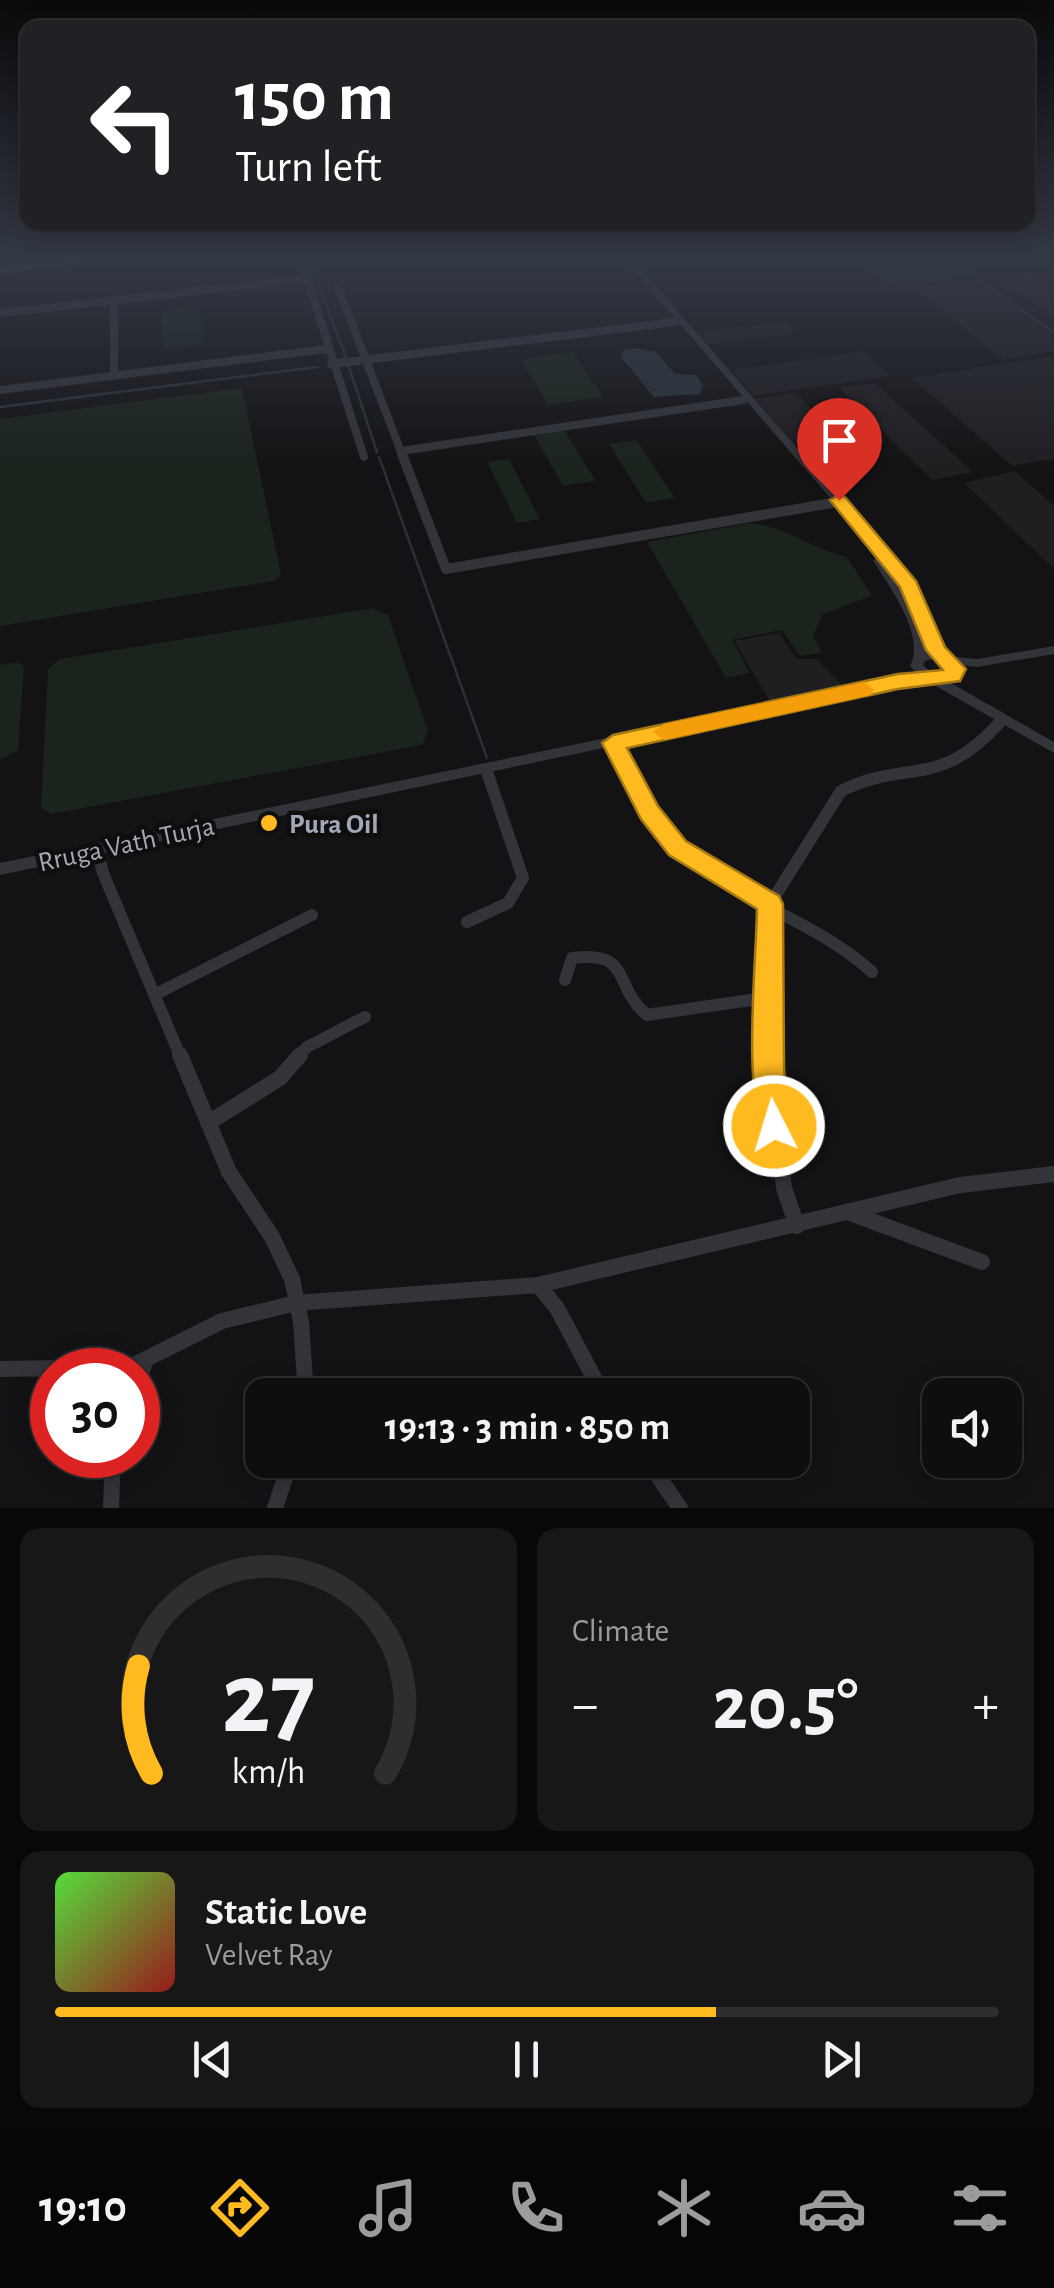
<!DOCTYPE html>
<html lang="en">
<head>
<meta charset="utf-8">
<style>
	:root { --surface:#0e0e0f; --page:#171718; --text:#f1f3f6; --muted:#9b9c9e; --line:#2e2e2f; --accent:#ffba20 }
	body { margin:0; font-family:"Alegreya Sans",sans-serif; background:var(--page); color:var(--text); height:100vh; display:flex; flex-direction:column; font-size:38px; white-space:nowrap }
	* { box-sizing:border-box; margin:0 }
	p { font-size:32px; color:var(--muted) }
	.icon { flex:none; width:55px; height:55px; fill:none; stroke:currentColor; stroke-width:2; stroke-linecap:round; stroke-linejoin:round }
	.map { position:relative; height:1508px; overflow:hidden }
	.sheet { display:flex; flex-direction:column; gap:20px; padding:20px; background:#080808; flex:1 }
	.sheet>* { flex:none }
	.guide { position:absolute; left:20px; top:20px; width:1015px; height:210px; border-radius:20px; box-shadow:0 5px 25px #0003,0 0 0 2px var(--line); background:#202124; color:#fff; overflow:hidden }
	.tools { position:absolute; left:922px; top:1378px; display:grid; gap:20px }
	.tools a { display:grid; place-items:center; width:100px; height:100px; border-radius:20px; background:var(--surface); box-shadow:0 5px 25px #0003,0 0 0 2px var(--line); font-size:50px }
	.speed { position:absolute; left:30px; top:1348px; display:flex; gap:20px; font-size:50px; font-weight:700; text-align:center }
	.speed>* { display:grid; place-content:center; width:130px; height:130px; border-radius:50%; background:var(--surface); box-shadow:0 5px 25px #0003,0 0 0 2px var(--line); line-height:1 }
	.speed .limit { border:15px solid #d22; background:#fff; color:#111 }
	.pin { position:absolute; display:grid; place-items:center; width:85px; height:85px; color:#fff; margin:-102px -42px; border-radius:50% 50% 50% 0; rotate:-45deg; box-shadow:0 0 10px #0007 }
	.pin .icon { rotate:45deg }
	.me { position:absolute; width:110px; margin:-55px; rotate:355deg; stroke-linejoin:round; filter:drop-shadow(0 0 8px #0008) }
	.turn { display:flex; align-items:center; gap:35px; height:210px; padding:0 50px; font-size:45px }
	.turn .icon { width:130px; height:130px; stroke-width:2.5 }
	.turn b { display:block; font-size:70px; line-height:85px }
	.big { font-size:75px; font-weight:700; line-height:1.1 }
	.sheet .tile { flex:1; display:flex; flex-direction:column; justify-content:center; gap:15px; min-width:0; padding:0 35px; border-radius:20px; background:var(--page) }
	.sheet .dial { align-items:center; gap:0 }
	.dial svg { height:260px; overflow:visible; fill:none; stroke:var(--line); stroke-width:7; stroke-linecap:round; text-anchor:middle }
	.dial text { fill:var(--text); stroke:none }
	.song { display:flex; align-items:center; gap:30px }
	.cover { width:120px; height:120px; border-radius:15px; background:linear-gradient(135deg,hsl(110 70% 55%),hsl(0 70% 35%)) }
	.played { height:10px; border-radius:5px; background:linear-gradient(90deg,var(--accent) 70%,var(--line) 70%) }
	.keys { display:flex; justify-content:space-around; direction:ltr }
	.heat { display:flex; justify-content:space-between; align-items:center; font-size:55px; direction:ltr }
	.sheet .tiles { flex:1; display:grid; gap:20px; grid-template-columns:1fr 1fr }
	.tile:last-child { grid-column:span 2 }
	.trip { position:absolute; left:245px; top:1378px; width:565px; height:100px; border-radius:20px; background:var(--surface); box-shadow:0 5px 25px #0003,0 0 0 2px var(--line); font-weight:700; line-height:100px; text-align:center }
	.tabs { display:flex; height:160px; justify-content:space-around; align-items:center; background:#060606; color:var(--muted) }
	.tabs .icon { width:70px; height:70px }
	.tabs .current { color:var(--accent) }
	.tabs b { font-size:45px; color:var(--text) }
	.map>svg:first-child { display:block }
</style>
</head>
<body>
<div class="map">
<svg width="1054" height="1508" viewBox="0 0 1054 1508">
	<rect width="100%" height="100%" fill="#131214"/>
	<!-- built -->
	<path fill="#1f1e21" d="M 856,259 L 946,259 L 970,277 L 891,287 Z
		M 1034,273 L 1054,287 L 1054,319 L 997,278 Z
		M 975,279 L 1054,336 L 1054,351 L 1003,359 L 912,287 Z
		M 785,321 L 797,333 L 709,345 L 697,332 Z
		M 863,351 L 890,376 L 754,396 L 731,370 Z
		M 1054,356 L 1054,459 L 1012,466 L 912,378 Z
		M 875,383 L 973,472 L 932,480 L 839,388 Z
		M 796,393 L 840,439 L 794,445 L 755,398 Z
		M 1015,471 L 1054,506 L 1054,569 L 964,483 Z
		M 779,633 L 796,659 L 816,659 L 847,690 L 774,708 L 734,641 Z"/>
	<!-- green -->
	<path fill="#1a231c" d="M 199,308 L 205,344 L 164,349 L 160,312 Z
		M 573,352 L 603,397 L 548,405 L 521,359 Z
		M 242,388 L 281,574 L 274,581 L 0,626 L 0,419 Z
		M 564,430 L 596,481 L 563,486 L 534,435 Z
		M 636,440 L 675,498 L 646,503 L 609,444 Z
		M 509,459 L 540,519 L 517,523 L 487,462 Z
		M 749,523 C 786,526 810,548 847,557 L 872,596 L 823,614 L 813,635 L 822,653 L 800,656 L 782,630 L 732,640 L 750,673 L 726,678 L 647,542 Z
		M 373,608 L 388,615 L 428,731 L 422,745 L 51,814 L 41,808 L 48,669 L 60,659 Z
		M 17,662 L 24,666 L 18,750 L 0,760 L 0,665 Z"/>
	<!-- water -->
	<path fill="#283139" d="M 636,348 L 656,352 L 675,374 L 696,375 L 703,385 L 700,394 L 654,397 L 621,357 L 624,350 Z"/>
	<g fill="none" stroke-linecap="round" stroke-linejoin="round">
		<!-- stream -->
		<path stroke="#283139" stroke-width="2.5" d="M 309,259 L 320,288
			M 951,259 L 974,276
			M 979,279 L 1054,333
			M 321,291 L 346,358
			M 348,364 L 377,452
			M 0,407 L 318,367
			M 379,457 L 487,758"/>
		<!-- minor-far3 -->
		<path stroke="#33343a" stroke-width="8" d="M 301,259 L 364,457
			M 338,287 L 403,457
			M 114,300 L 114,376
			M 0,313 L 307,279
			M 331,364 L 675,322
			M 0,390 L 326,349
			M 401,451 L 743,400"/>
		<!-- minor-far2 -->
		<path stroke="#33343a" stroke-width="10" d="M 402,454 L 446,569 L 832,503"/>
		<!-- minor-far1 -->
		<path stroke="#33343a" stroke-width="12" d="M 613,743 C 631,779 648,819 678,848 C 734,901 814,919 872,972
			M 97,848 L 103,873 L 181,1058
			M 467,922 L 508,903 L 523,878 L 486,769
			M 565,980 L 572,958 C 633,950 612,986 647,1015 L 772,997
			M 156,994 L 312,915
			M 297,1058 L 307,1047 L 365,1017
			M 769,1058 L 770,904 L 841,791 C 907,758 939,791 1001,721"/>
		<!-- minor -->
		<path stroke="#33343a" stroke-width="16" d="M 180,1055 L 229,1172 L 272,1237 L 292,1279 L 301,1322 L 306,1395
			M 769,1055 L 784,1188 L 797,1226
			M 208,1123 L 280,1078 L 300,1055
			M 850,1213 L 982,1262
			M 538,1285 L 557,1308 L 603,1395
			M 0,1369 L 130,1367 L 222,1321 L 296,1303 L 538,1285 L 960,1185 L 1054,1174
			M 138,1382 L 145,1362
			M 647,1460 L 680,1508
			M 111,1508 L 113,1455
			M 275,1508 L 291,1460"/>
		<!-- tertiary -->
		<path fill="#33343a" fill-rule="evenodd" d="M 624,259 L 632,259 L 903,569 L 925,603 L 946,656 L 977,659 L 1054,646 L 1054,654 L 977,667 L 959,665 L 961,674 L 951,683 L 1054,742 L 1054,753 L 934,685 L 898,686 L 0,875 L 0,863 L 898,678 L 920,677 L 910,666 C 926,634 889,587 873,560 L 881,557 ZM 888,565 L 913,603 L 918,617 ZM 923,628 L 931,651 L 926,653 ZM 932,659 L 946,666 L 948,672 L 943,676 L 934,675 L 923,665 L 925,661 Z"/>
		<!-- primary -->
		<path fill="#4f5159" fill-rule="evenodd" d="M 79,259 L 114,259 L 0,274 L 0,268 Z"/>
	</g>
	<!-- shaded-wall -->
	<path fill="#2c2c30" d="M 275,823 L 276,827 L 262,830 L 261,826 Z"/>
	<!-- building -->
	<path fill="#4e4f56" stroke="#5b5d65" stroke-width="2.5" d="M 275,817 L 275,823 L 261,826 L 261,820 Z"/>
	<!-- sky -->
	<linearGradient id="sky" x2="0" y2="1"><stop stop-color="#0a0a0b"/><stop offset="0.55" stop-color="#333945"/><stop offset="1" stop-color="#333945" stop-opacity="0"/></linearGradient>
	<rect width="1054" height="470" fill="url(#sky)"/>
	<!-- route -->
	<path fill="#ffba20" stroke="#a67915" stroke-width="2.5" d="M 839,495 L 845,497 L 916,581 L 945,647 L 966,669 L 960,681 L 898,689 L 627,748 L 658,806 L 686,841 L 779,896 L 783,904 L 784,1067 L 789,1126 L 785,1136 L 774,1141 L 764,1136 C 743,1088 756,965 757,909 L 669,855 L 641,819 L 602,743 L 613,735 L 898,674 L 943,670 L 926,650 L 900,587 L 830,500 Z"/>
	<!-- slow -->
	<path fill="#f59e0b" d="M 864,682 L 874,690 L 871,695 L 664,740 L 653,732 L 664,724 Z"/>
	<!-- markers -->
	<circle fill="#ffba20" stroke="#0e0e0f" stroke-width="4" cx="269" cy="823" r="10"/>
	<g text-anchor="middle" stroke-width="9" stroke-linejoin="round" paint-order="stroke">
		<!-- poi labels -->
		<g font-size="28" font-weight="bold" fill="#a3a8b6" stroke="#0e0e0f" text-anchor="start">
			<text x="289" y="833">Pura Oil</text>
		</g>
		<!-- street labels -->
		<g font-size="28" fill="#a3a8b6" stroke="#0e0e0f">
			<text transform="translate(126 843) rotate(-12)" y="10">Rruga Vath Turja</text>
		</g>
	</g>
</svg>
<div class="tools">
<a><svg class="icon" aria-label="sound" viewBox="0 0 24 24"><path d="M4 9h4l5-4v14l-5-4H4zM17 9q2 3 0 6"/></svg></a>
</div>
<div class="speed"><div class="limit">30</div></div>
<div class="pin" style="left:839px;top:500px;background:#d93025"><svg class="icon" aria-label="arrive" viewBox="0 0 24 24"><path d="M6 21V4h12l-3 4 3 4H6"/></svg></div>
<svg class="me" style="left:774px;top:1126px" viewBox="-20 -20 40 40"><circle r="17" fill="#ffba20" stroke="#fff" stroke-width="3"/><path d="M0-11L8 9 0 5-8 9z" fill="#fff"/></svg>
<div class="trip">19:13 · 3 min · 850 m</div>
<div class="guide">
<div class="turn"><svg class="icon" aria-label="left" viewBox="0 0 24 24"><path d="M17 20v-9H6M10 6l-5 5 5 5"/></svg><div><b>150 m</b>Turn left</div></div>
</div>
</div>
<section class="sheet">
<div class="tiles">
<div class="tile dial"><svg viewBox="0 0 100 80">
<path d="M14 69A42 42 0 1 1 86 69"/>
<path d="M14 69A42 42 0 0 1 10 36" stroke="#ffba20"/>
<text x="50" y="56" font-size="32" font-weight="700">27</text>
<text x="50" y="72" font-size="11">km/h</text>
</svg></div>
<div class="tile"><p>Climate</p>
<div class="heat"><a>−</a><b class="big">20.5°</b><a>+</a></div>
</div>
<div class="tile">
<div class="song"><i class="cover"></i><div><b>Static Love</b><p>Velvet Ray</p></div></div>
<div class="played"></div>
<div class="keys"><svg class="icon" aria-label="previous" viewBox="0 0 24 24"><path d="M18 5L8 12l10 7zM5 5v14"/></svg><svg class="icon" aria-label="pause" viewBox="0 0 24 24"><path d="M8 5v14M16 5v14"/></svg><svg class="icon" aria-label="next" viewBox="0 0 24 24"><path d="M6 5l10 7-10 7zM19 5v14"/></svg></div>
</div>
</div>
</section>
<nav class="tabs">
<b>19:10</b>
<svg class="icon current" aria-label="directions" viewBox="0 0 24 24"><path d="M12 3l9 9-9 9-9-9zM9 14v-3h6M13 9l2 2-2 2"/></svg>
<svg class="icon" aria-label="music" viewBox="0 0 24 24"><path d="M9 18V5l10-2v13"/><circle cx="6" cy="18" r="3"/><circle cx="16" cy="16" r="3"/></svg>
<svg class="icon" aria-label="phone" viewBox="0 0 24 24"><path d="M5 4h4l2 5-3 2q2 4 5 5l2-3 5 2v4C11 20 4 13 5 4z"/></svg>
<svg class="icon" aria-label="climate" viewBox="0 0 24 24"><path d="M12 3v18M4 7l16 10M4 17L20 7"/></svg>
<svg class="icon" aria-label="car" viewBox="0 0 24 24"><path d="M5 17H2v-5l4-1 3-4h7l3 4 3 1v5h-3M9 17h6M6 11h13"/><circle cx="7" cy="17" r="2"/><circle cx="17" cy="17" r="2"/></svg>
<svg class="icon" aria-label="filters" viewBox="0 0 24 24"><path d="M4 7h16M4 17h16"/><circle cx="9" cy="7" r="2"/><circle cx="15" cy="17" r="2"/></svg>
</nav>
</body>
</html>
